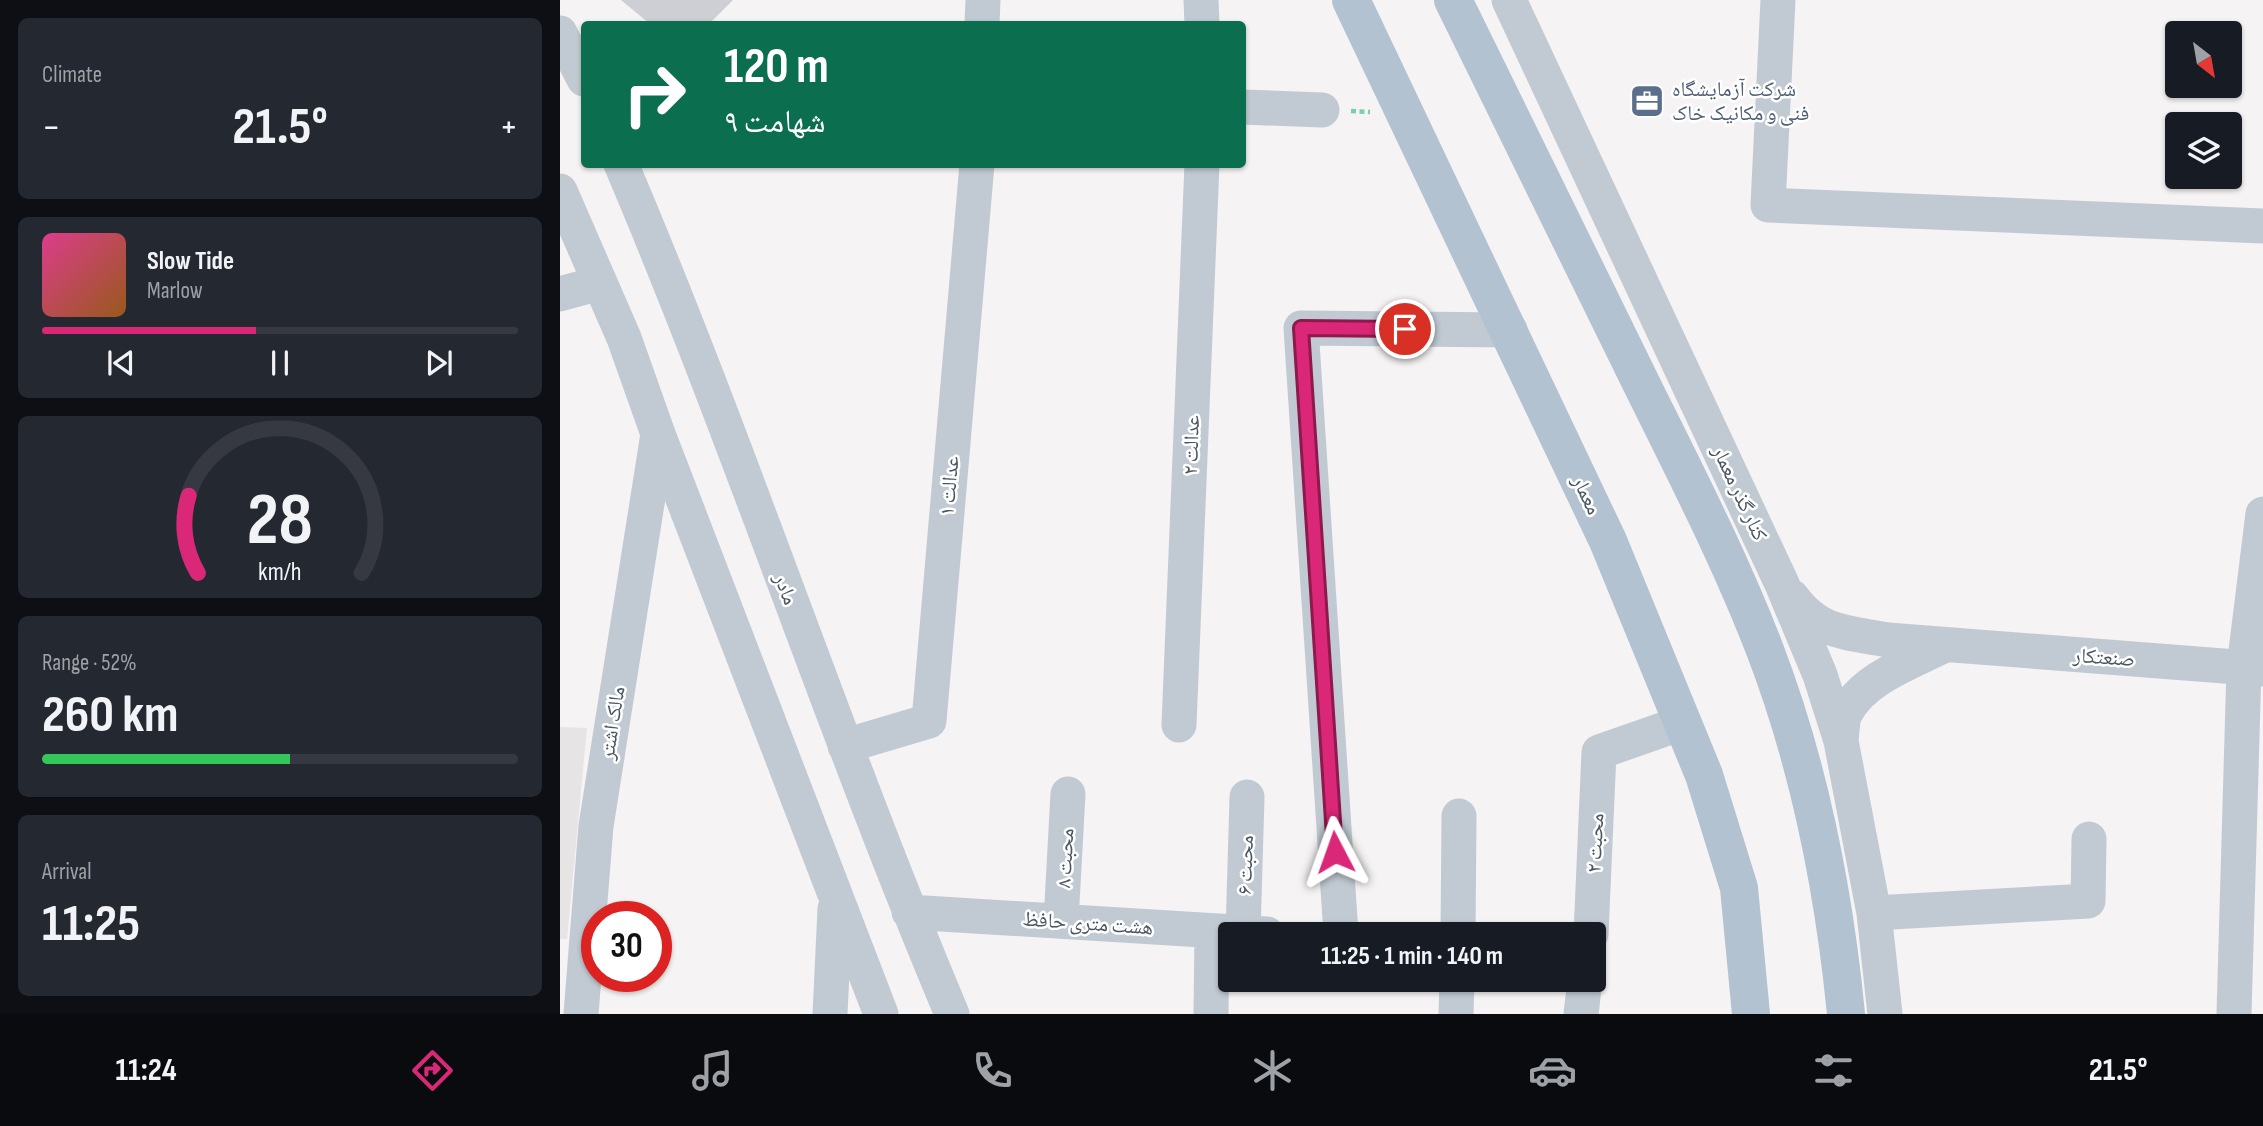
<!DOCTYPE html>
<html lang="en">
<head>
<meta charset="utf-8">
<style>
	:root { --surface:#171b24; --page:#242831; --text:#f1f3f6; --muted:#9ea1a6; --line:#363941; --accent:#db2777 }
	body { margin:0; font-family:"Sofia Sans Condensed","Noto Naskh Arabic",sans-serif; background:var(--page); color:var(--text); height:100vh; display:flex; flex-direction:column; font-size:26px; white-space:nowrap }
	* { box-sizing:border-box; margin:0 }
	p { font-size:23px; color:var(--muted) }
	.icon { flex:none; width:38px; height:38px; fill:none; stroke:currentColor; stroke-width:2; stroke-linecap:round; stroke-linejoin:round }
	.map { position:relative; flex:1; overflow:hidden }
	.panel { display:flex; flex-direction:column; gap:18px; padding:18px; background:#0d0f14; width:560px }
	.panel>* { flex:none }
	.top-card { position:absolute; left:21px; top:21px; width:665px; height:147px; border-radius:7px; box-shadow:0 2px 5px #0004; background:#0b6e4f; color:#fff; overflow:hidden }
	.needle { width:46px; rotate:149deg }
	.buttons { position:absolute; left:1605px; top:21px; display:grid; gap:14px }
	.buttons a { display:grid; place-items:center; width:77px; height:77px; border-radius:7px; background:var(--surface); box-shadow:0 2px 5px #0004; font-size:35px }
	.speed { position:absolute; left:21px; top:901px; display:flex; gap:14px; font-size:35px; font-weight:700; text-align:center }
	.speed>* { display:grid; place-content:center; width:91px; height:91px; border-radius:50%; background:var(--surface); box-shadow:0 2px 5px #0004; line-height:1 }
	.speed .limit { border:10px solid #d22; background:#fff; color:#111 }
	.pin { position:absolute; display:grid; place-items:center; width:60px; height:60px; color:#fff; margin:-30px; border:4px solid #fff; border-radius:50%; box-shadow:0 2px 7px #0007 }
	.me { position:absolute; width:77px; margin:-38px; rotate:356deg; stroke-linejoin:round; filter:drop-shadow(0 0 5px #0008) }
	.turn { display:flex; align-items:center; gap:24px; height:147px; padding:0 28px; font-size:32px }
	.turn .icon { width:91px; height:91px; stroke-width:2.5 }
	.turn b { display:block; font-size:49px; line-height:60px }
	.big { font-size:52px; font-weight:700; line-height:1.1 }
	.panel .card { flex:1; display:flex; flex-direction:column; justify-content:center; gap:10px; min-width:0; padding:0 24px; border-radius:10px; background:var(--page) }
	.panel .dial { align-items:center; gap:0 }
	.dial svg { height:182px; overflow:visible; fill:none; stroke:var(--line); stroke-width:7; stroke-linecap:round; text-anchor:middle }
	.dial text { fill:var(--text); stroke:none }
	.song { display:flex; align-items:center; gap:21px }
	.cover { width:84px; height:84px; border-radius:10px; background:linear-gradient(135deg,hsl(330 70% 55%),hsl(30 70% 35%)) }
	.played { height:7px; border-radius:4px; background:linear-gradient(90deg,var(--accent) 45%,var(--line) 45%) }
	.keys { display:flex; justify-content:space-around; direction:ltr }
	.heat { display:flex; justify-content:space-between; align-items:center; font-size:38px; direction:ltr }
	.charge { height:10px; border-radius:5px; background:linear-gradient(90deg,#34c759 52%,var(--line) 0) }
	.trip { position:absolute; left:658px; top:922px; width:388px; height:70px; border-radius:7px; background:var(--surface); box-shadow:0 2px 5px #0004; font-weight:700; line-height:70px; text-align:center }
	.tab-bar { display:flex; height:112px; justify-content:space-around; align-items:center; background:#090b0e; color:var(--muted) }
	.tab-bar .icon { width:49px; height:49px }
	.tab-bar .active { color:var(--accent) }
	.tab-bar b { font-size:32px; color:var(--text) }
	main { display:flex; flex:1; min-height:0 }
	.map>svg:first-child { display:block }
</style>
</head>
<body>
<main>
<section class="panel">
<div class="card"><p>Climate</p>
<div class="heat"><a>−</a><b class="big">21.5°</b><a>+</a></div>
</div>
<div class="card">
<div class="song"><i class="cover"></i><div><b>Slow Tide</b><p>Marlow</p></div></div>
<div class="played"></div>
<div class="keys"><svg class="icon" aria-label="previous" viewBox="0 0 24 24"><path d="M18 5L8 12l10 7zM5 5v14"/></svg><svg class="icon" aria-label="pause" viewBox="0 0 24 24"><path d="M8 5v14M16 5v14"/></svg><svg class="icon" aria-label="next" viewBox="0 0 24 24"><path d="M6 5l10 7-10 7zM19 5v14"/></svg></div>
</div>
<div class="card dial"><svg viewBox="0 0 100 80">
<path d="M14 69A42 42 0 1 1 86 69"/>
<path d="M14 69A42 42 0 0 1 10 35" stroke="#db2777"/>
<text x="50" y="56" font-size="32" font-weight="700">28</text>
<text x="50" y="72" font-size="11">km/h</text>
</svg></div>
<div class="card"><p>Range · 52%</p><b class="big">260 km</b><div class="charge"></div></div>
<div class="card"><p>Arrival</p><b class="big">11:25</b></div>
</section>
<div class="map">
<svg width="1703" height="1014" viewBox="0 0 1703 1014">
	<rect width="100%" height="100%" fill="#f5f3f3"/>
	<!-- education -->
	<path fill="#e6e4e5" d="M 0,727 L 27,728 L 7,939 L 0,939 Z"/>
	<!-- building -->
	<path fill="#cdcfd5" d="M 61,0 L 173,0 L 149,24 L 90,24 Z"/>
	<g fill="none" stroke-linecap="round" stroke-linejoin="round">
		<!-- path -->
		<path stroke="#7ad0a6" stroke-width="4.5" stroke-dasharray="5 3.5" stroke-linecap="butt" d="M 791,111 L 810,112"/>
		<!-- minor -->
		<path stroke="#c1cad2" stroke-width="35" d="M 641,0 L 642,24
			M 949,0 L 1222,584 L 1260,675 L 1281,741 L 1314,913 L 1325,1014
			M 1218,0 L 1208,205 L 1703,226
			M 422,24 L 423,0
			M 0,33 L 24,79
			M 682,107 L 762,110
			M 61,164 C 180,444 274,734 392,1014
			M 0,191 L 64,338 L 98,434 L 321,1014
			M 0,294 L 40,283
			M 1232,597 C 1259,634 1286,632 1328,640 L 1703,669
			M 619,725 L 642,164
			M 1281,741 C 1282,733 1282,721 1285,714 C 1303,678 1352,662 1385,645
			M 285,746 L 369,721 L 417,164
			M 349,912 L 707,934
			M 1314,913 L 1528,901 L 1529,839
			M 501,921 L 508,794
			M 683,933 L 687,797
			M 781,934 L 741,328 L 950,330
			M 898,934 L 899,816
			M 1031,934 L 1039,752 L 1122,723
			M 21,1014 L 36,826 L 98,434
			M 270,1014 L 275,909
			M 651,1014 L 652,931
			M 896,1014 L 897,980
			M 1021,1014 L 1025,980
			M 1674,1014 L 1684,667 L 1703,514"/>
		<!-- major -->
		<path stroke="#b3c2d1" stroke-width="38" d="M 791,0 L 1048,541 L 1144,775 L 1179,888 L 1191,1014
			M 893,0 C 955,129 1019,257 1082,385 C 1125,472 1170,559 1205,650 C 1249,765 1274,891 1286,1014"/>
	</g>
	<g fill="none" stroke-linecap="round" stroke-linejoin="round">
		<!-- route casing -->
		<g stroke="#8e194d" stroke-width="18">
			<path id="route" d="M 775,852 L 741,328 L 845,329"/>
		</g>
		<!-- route -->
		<use href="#route" stroke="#db2777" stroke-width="12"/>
	</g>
	<!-- icons -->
	<defs>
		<g id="office-square" transform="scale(1.75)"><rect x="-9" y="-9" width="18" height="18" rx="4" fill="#5c6f8a" stroke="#fff"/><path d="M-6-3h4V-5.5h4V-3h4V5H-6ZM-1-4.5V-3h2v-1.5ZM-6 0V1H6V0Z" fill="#fff"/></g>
	</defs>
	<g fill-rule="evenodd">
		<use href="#office-square" x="1087" y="101"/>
	</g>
	<g text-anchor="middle" stroke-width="5" stroke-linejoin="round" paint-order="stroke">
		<!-- service labels -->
		<g font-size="21" fill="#4e5e75" stroke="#fff" text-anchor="start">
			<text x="1112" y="96">شرکت آزمایشگاه<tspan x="1112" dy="24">فنی و مکانیک خاک</tspan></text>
		</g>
		<!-- street labels -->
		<g font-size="21" fill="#4a5661" stroke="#fff">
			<text transform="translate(631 445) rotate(-88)" y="7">عدالت ۲</text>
			<text transform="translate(389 486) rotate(-85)" y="7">عدالت ۱</text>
			<text transform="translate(1180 493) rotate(65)" y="7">کنار گذر معمار</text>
			<text transform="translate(1027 495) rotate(65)" y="7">معمار</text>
			<text transform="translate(226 589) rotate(69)" y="7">مادر</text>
			<text transform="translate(1544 657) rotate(4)" y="7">صنعتکار</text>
			<text transform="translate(52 723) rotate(-81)" y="7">مالک اشتر</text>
			<text transform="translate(1035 843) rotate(-87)" y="7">محبت ۲</text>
			<text transform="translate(505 858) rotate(-87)" y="7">محبت ۸</text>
			<text transform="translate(685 865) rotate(-88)" y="7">محبت ۶</text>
			<text transform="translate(528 923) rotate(4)" y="7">هشت متری حافظ</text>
		</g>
	</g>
</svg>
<div class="buttons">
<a><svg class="needle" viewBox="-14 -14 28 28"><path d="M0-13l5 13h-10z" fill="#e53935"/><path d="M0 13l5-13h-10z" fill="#9ea1a6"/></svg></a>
<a><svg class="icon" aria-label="layers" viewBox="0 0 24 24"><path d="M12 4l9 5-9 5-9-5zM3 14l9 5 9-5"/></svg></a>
</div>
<div class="speed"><div class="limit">30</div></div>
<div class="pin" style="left:845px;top:329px;background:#d93025"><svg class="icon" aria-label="arrive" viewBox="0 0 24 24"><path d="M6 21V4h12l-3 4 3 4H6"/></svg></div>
<svg class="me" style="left:775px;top:852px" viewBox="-20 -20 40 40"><path d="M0-17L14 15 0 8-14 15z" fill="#db2777" stroke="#fff" stroke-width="4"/></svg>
<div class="trip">11:25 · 1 min · 140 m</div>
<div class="top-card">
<div class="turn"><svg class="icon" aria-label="right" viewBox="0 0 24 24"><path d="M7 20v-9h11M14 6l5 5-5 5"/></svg><div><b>120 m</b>شهامت ۹</div></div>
</div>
</div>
</main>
<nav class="tab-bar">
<b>11:24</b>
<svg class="icon active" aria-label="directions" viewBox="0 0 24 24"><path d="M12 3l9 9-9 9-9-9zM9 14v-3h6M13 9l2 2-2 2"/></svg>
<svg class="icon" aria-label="music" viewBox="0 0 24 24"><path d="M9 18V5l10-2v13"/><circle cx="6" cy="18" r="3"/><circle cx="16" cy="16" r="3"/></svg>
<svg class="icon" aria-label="phone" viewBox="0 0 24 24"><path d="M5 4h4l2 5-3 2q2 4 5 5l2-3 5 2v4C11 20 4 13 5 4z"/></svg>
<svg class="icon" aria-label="climate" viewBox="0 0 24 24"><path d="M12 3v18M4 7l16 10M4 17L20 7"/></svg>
<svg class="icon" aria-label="car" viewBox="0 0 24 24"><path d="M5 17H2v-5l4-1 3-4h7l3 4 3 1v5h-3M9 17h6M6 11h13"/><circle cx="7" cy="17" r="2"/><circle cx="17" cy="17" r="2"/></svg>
<svg class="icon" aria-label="filters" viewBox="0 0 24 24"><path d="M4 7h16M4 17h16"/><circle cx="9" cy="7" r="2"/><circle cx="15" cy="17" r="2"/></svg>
<b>21.5°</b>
</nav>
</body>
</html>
